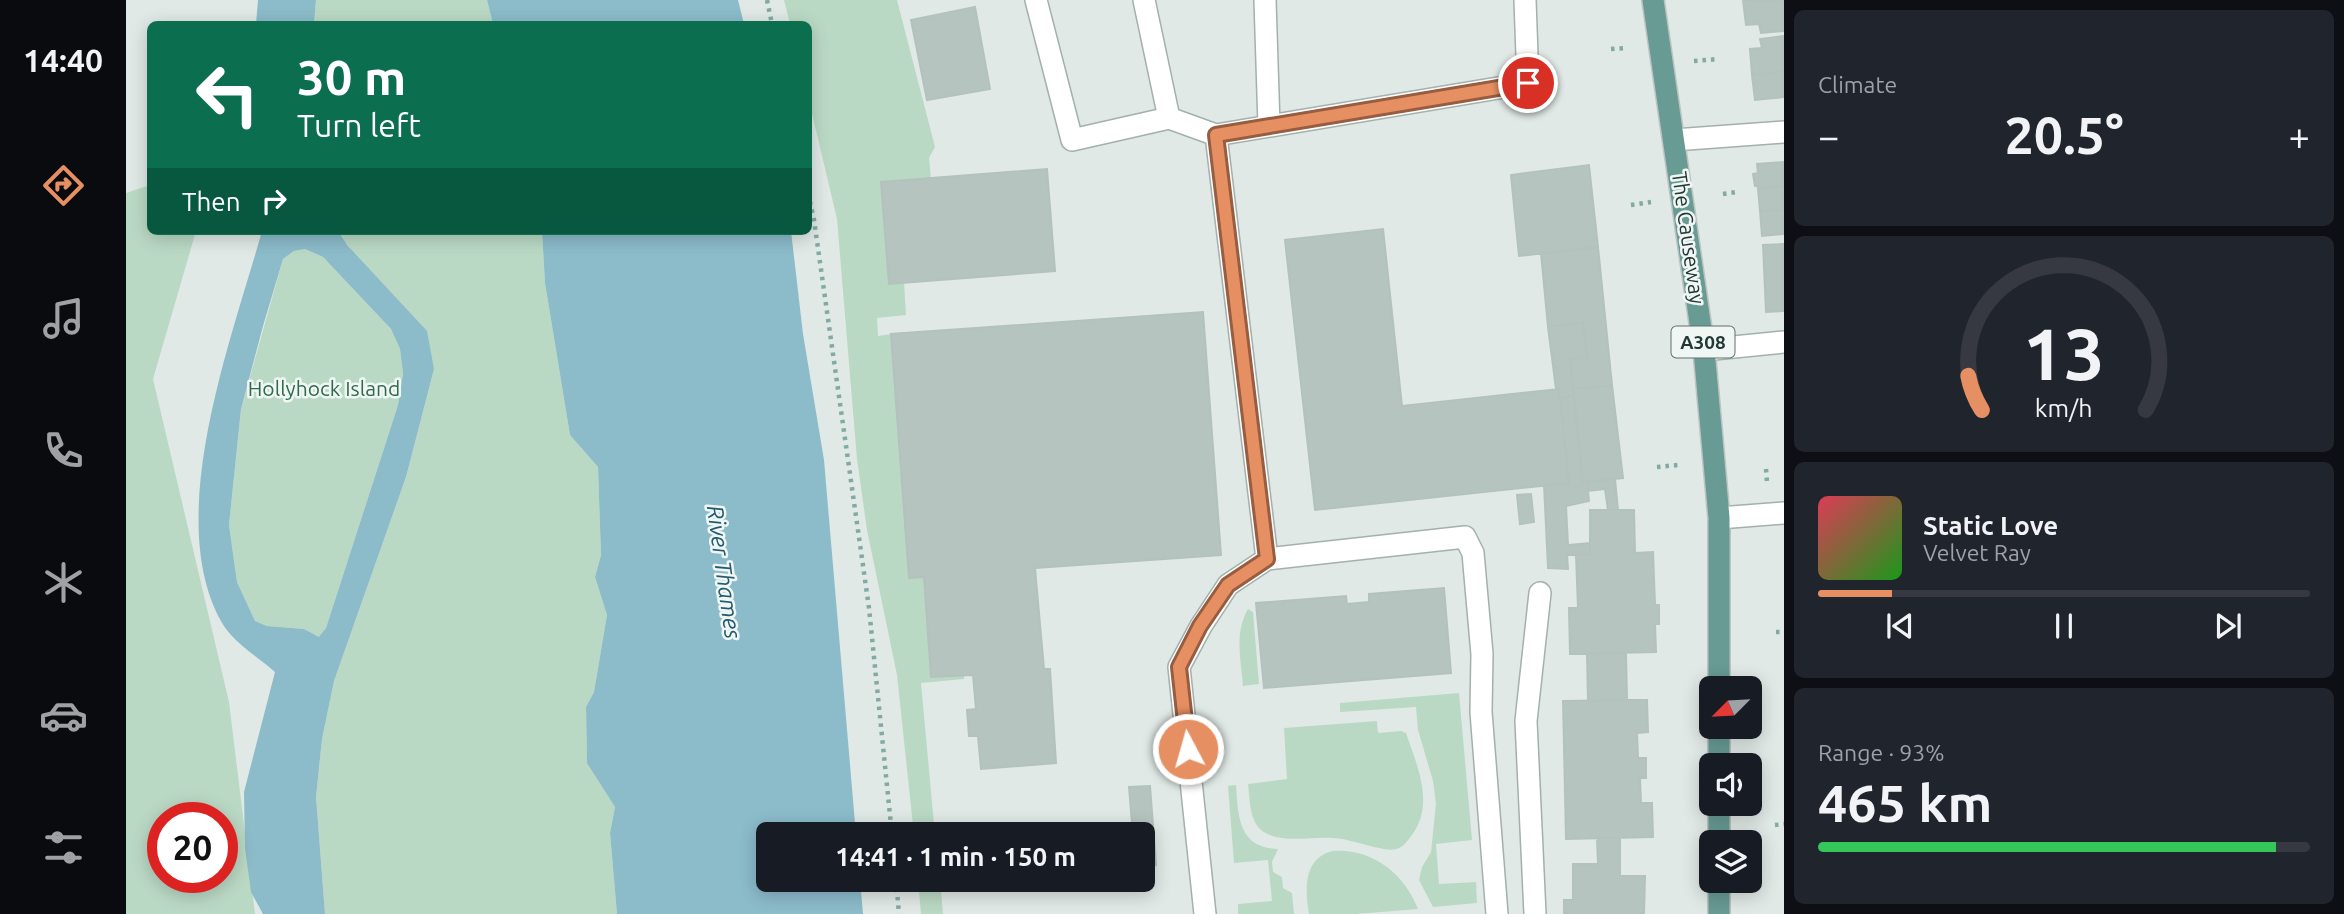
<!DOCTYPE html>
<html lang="en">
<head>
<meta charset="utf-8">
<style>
	:root { --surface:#171b24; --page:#20242c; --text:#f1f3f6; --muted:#9ea1a6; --line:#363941; --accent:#e68f62 }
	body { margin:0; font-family:Ubuntu,sans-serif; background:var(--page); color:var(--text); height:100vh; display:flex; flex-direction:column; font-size:26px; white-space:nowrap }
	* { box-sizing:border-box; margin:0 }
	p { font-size:23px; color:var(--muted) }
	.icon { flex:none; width:38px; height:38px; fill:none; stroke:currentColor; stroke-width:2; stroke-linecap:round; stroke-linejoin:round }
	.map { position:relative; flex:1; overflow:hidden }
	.side { display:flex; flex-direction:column; gap:10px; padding:10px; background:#0d0f14; width:560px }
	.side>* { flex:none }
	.top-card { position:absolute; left:21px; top:21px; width:665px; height:214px; border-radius:10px; box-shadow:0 4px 18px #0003; background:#0b6e4f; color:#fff; overflow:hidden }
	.needle { width:46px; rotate:246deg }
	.buttons { position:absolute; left:1573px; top:676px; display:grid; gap:14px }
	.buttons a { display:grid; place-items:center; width:63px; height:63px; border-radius:10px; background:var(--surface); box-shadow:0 4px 18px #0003; font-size:35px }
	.speed { position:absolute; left:21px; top:802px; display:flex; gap:14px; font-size:35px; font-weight:700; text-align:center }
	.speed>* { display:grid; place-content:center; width:91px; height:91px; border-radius:50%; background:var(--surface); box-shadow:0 4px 18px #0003; line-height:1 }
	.speed .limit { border:10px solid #d22; background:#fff; color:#111 }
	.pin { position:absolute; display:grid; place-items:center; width:60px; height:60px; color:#fff; margin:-30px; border:4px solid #fff; border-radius:50%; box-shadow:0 2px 7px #0007 }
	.me { position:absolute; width:77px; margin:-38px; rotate:354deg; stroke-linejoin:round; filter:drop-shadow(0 0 5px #0008) }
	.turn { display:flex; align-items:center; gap:24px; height:147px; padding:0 35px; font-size:32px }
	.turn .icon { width:91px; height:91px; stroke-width:2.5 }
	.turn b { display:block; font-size:49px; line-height:60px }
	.then { display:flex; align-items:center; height:66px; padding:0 35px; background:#0003; gap:14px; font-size:26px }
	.big { font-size:52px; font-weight:700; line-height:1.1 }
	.side .tile { flex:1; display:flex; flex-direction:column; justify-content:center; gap:10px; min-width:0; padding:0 24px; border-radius:10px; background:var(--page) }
	.side .dial { align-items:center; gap:0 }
	.dial svg { height:182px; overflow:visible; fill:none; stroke:var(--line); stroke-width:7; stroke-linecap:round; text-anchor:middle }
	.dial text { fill:var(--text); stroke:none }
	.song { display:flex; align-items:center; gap:21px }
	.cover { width:84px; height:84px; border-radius:10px; background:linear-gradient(135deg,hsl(350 70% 55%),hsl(120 70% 35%)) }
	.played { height:7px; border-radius:4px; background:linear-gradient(90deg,var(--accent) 15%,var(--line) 15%) }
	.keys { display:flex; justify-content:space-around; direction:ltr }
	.heat { display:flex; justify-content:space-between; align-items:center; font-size:38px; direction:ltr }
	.charge { height:10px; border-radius:5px; background:linear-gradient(90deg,#34c759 93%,var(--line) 0) }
	.trip { position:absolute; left:630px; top:822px; width:399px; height:70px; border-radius:10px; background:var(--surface); box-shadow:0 4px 18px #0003; font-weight:700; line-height:70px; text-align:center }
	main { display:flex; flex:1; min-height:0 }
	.tab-bar { display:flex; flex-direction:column; width:126px; justify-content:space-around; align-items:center; background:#090b0e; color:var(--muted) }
	.tab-bar .icon { width:49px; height:49px }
	.tab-bar .on { color:var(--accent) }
	.tab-bar b { font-size:32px; color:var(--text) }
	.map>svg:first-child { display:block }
</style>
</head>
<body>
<main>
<nav class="tab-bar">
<b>14:40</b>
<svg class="icon on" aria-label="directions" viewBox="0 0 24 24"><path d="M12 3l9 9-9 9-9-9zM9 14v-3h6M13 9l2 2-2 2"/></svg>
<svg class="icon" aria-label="music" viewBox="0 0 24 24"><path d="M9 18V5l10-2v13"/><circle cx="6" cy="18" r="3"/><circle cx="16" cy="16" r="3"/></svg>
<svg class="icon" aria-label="phone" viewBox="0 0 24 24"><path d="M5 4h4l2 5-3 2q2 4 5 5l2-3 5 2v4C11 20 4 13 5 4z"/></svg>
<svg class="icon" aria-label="climate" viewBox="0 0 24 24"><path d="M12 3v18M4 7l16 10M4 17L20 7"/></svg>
<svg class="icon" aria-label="car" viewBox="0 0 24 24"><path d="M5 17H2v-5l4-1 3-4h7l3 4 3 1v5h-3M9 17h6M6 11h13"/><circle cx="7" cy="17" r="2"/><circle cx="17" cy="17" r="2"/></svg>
<svg class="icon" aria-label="filters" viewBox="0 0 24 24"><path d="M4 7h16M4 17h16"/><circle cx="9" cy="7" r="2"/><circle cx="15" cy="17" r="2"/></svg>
</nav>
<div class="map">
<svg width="1658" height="914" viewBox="0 0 1658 914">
	<rect width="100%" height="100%" fill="#e0e9e6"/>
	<!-- green -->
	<path fill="#bad9c5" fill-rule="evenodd" d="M 190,0 L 361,0 L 367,24 L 188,24 Z
		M 658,0 L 771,0 L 809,147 L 803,158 L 805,178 L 755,182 L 763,283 L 778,282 L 780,315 L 751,318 L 752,336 L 765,334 L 798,577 L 805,677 L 838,675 L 838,679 L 795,683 L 809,835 L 788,835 L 771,675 L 741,530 L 731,459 L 711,219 L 683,101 L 682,24 L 664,24 Z
		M 24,185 L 24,231 L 70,231 L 27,379 L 103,702 L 129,914 L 0,914 L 0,193 ZM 37,817 L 96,817 L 96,877 L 37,877 Z
		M 212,231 L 416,231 L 419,283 L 444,435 L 472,467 L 475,555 L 469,577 L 481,615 L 468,692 L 460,707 L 461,762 L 489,807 L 484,833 L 491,914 L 199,914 L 190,797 L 196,739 L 208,681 L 280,477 L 308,369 Z
		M 179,249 L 197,257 L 265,329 L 274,349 L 277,374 L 272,405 L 200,628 L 194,638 L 178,629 L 141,626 L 129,621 L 111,582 L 103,525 L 115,409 L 157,259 L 168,251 Z
		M 1122,609 L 1127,612 L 1133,684 L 1117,686 C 1115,660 1108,633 1122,609 Z
		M 1333,693 L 1346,840 L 1310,844 L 1313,884 L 1350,882 L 1351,903 L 1307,907 L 1293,880 L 1296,867 L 1305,852 L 1310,804 L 1307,781 L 1292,730 L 1290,707 L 1214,712 L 1214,703 Z
		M 1251,721 L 1252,733 L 1275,731 L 1280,733 C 1291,765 1309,804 1286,835 C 1282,840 1277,848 1270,849 C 1259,853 1223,838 1207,838 C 1186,836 1151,845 1134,829 C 1123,817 1124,799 1122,784 L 1161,779 L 1158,728 Z
		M 1110,785 C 1112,815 1112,848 1152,849 L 1146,862 L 1147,872 L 1156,877 L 1157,888 L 1166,893 L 1168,914 L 1112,914 L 1112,904 L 1146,901 L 1142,860 L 1108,863 L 1102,786 Z
		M 1206,851 C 1246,848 1278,873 1292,909 L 1230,914 L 1183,914 C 1179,890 1177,859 1206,851 Z
		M 792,880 L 814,880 L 817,914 L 795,914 Z"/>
	<!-- water -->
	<path fill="#8cbbca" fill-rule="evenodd" d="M 132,0 L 190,0 L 188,24 L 130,24 Z
		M 361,0 L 612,0 L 618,24 L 367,24 Z
		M 136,231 L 212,231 L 222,246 L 301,331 L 308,369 L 280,477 L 208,681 L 196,739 L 190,797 L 199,914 L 137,914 L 125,892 L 119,848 L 118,792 L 149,672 C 131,656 106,642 95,621 C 37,516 106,339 136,231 ZM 179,249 L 197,257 L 265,329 L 274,349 L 277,374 L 272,405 L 200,628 L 193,637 L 178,629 L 141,626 L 129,621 L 111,582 L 103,525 L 115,409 L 137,326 L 157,259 L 168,251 Z
		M 416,231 L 665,231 L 677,334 L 698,460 L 730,835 L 642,835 L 642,880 L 734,880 L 737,914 L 491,914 L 484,833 L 489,807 L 461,763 L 460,707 L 468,692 L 481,615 L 469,577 L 475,555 L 472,467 L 444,435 L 419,283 Z"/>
	<!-- building -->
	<path fill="#b6c4bf" stroke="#b3c2bd" stroke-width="2" d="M 1617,0 L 1658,0 L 1658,31 L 1635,33 L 1633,24 L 1620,25 Z
		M 849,7 L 864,89 L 801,100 L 785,20 Z
		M 1658,36 L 1658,71 L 1626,75 L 1624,49 L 1636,48 L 1634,39 Z
		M 1658,71 L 1658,97 L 1629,100 L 1626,75 Z
		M 1658,162 L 1658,186 L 1632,188 L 1632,186 L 1629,186 L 1627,174 L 1632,173 L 1631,164 Z
		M 1463,165 L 1472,247 L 1393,256 L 1385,175 Z
		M 921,169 L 929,271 L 763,284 L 755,182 Z
		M 1658,186 L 1658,210 L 1634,211 L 1632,188 Z
		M 1658,210 L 1658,234 L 1636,236 L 1634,211 Z
		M 1257,229 L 1276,406 L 1433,389 L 1443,483 L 1189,510 L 1159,240 Z
		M 1658,244 L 1658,311 L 1640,312 L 1637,245 Z
		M 1472,247 L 1486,385 L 1447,389 L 1444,359 L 1461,358 L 1457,323 L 1422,327 L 1415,253 Z
		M 1077,312 L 1095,555 L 909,568 L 918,669 L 924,669 L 930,763 L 855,769 L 852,736 L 843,736 L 841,710 L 850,709 L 847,675 L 805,677 L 798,577 L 783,578 L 765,334 Z
		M 1457,323 L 1461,358 L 1444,359 L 1448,396 L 1434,398 L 1433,389 L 1430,389 L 1422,327 Z
		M 1486,385 L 1497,478 L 1457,482 L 1447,389 Z
		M 1448,396 L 1457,482 L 1461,482 L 1463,501 L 1440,506 L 1442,545 L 1464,543 L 1464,554 L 1441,555 L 1442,569 L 1422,568 L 1418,485 L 1443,483 L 1434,398 Z
		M 1489,479 L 1492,510 L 1482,510 L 1479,489 L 1462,491 L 1461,482 Z
		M 1405,494 L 1408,522 L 1394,524 L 1391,495 Z
		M 1464,510 L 1508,510 L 1509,553 L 1527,552 L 1529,605 L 1533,605 L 1533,624 L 1529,624 L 1530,652 L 1444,654 L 1443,608 L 1452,608 L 1450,555 L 1464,554 Z
		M 1318,588 L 1325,673 L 1138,688 L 1130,603 L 1220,596 L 1221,604 L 1243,602 L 1243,594 Z
		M 1500,653 L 1501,700 L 1462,701 L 1461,654 Z
		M 1501,700 L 1521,700 L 1522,732 L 1511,733 L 1512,758 L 1520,758 L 1520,778 L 1514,778 L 1515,803 L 1526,803 L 1527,837 L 1440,839 L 1437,701 Z
		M 1024,786 L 1030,865 L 1017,866 L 1017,835 L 1007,835 L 1003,787 Z
		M 1471,838 L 1494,838 L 1494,876 L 1519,876 L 1518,914 L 1438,914 L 1438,900 L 1447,900 L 1447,864 L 1472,864 Z"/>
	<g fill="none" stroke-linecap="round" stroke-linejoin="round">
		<!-- lane casing -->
		<g stroke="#a3b0ad" stroke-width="24">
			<path id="lane" d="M 910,0 L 946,140 L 1043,118
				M 1018,0 L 1043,118 L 1090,135 L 1141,559
				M 1139,0 L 1143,126
				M 1090,135 L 1402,83 L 1399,0
				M 1578,350 L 1658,342
				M 1593,518 L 1658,513
				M 1079,914 L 1053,667 L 1075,626 L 1102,585 L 1141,559 L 1339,537 L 1347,553 L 1356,654 L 1355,712 L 1371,914
				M 1409,914 L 1400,721 L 1414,593"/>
		</g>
		<!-- street casing -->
		<g stroke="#a3b0ad" stroke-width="24">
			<path id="street" d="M 1548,140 L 1658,132"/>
		</g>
		<!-- primary casing -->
		<g stroke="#bdc3c2" stroke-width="24">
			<path id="primary" d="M 1527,0 L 1578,350 L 1593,518 L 1593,688
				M 1593,726 L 1593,765
				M 1593,803 L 1593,842
				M 1593,880 L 1593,914"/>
		</g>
		<!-- path -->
		<path stroke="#83aaa2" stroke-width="4.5" stroke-dasharray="3.5 5" stroke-linecap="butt" d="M 641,0 L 646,24
			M 1485,49 L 1501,48
			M 1568,61 L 1593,59
			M 682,193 L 688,220 L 743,608 L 766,835
			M 1597,194 L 1611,192
			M 1505,205 L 1525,202
			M 1531,467 L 1552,465 L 1552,469
			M 1640,469 L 1641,482
			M 1650,632 L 1658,632
			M 1649,825 L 1658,824
			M 770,880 L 773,914"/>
		<!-- lane -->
		<use href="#lane" stroke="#fff" stroke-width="21"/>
		<!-- street -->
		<use href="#street" stroke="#fff" stroke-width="21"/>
		<!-- primary -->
		<use href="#primary" stroke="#689b93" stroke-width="21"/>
	</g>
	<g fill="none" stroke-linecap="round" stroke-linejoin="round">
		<!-- route casing -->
		<g stroke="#965d40" stroke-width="18">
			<path id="route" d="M 1062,749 L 1053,667 L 1074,626 L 1102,585 L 1141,559 L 1090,135 L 1402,83"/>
		</g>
		<!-- route -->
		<use href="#route" stroke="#e68f62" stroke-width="12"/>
	</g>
	<g text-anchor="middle" stroke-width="5" stroke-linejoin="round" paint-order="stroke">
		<!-- shield labels -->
		<rect fill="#f0f6f4" stroke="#60716e" stroke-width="2" x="1545.5" y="326.5" width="63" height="31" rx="5"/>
		<g font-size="19" font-weight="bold" fill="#223834">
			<text x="1577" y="349">A308</text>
		</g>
		<!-- street labels -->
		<g font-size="21" fill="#223834" stroke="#f0f6f4">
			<text transform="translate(1562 238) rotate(82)" y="7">The Causeway</text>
		</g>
		<!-- park labels -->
		<g font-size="21" fill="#306b4d" stroke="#f0f6f4">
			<text x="198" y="396">Hollyhock Island</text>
		</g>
		<!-- water labels -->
		<g font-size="23" font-style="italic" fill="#225a6e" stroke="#f0f6f4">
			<text transform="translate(598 572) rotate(82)" y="8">River Thames</text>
		</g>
	</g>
</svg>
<div class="buttons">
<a><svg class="needle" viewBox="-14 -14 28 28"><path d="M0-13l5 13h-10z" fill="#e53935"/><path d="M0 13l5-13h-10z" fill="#9ea1a6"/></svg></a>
<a><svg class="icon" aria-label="sound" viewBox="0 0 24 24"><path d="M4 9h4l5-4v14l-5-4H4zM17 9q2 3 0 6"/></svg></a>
<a><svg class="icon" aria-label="layers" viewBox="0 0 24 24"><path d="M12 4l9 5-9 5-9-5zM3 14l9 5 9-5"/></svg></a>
</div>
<div class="speed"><div class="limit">20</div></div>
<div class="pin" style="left:1402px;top:83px;background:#d93025"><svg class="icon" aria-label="arrive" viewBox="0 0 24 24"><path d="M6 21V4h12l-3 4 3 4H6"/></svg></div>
<svg class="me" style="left:1062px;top:749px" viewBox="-20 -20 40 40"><circle r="17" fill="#e68f62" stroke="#fff" stroke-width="3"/><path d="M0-11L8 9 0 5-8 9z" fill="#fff"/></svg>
<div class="trip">14:41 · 1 min · 150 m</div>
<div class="top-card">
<div class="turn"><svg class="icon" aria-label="left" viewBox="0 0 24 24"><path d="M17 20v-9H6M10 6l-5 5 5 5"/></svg><div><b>30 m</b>Turn left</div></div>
<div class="then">Then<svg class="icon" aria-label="right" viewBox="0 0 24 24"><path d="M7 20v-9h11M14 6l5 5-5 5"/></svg></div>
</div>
</div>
<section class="side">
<div class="tile"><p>Climate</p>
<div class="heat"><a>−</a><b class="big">20.5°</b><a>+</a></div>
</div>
<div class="tile dial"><svg viewBox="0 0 100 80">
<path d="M14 69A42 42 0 1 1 86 69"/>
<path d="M14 69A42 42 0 0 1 8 54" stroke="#e68f62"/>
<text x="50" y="56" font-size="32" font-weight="700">13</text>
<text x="50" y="72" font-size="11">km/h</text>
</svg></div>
<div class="tile">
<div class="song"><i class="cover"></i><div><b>Static Love</b><p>Velvet Ray</p></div></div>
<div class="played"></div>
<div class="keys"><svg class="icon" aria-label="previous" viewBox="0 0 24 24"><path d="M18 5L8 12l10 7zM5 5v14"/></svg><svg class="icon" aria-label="pause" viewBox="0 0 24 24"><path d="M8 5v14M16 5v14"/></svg><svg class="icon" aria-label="next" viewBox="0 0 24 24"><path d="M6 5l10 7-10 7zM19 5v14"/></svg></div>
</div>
<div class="tile"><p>Range · 93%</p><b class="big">465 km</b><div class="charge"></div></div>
</section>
</main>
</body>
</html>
